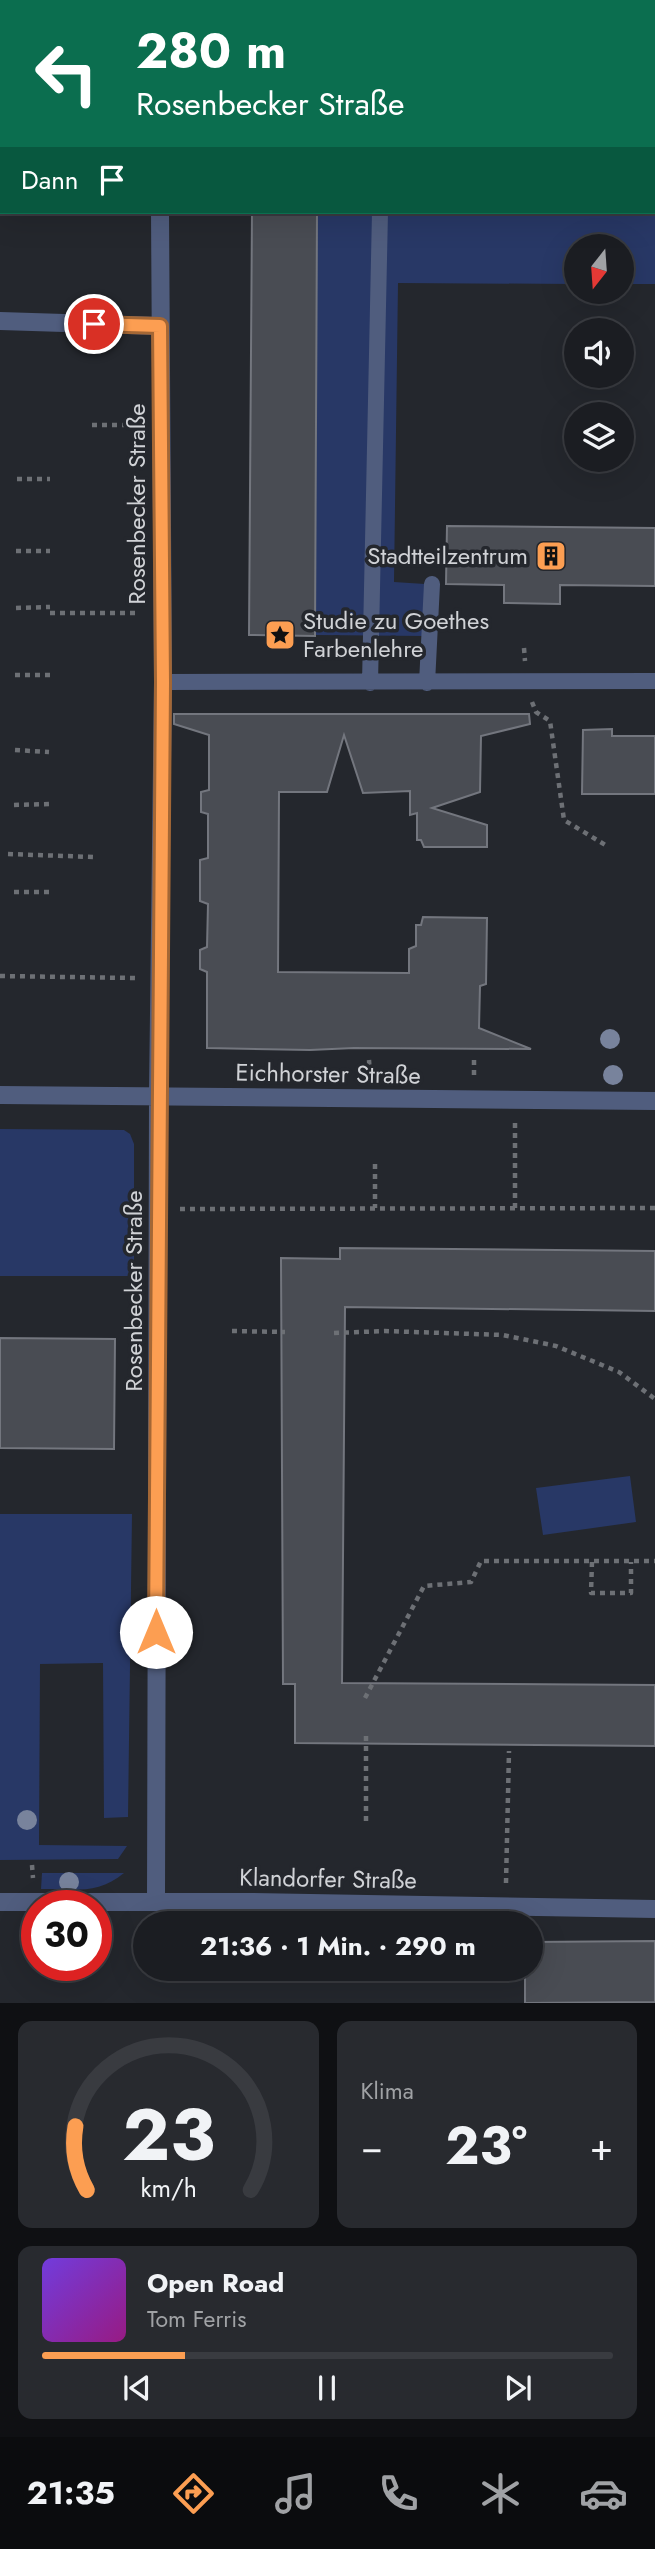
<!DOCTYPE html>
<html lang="de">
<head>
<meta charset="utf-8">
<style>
	:root { --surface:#1b1d22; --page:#282a2f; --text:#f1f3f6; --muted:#a0a2a5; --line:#393b40; --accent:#fc9e52 }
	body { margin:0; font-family:Jost,sans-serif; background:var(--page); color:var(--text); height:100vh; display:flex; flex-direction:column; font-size:26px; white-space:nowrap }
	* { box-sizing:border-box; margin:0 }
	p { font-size:23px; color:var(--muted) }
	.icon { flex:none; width:38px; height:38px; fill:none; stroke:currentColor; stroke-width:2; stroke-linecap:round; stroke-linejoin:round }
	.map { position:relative; height:2003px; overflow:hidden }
	.sheet { display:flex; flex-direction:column; gap:18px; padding:18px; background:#0f1013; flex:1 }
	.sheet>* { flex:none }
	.hud { position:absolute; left:0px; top:0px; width:656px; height:214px; box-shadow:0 7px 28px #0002,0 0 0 2px var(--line); background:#0b6e4f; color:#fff; overflow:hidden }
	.needle { width:46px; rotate:197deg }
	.controls { position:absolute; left:564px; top:234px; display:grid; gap:14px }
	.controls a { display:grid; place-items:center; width:70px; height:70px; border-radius:50%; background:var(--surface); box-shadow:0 7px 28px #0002,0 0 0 2px var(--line); font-size:35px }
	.speed { position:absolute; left:21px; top:1890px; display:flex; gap:14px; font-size:35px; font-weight:700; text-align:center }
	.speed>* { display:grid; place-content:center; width:91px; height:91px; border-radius:50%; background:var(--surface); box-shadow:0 7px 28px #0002,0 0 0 2px var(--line); line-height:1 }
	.speed .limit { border:10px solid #d22; background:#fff; color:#111 }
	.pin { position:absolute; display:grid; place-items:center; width:60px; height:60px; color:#fff; margin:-30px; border:4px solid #fff; border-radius:50%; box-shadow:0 2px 7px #0007 }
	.me { position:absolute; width:77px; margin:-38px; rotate:0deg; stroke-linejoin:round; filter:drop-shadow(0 0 5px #0008) }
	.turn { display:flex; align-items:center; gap:24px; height:147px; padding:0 21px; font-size:32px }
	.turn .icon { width:91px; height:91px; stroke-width:2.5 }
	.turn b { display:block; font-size:49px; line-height:60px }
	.then { display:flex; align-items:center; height:66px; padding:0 21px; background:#0003; gap:14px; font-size:26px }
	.big { font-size:52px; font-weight:700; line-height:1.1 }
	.sheet .widget { flex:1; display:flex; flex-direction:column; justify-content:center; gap:10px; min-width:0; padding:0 24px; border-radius:14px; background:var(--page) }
	.sheet .dial { align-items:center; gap:0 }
	.dial svg { height:182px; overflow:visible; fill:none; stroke:var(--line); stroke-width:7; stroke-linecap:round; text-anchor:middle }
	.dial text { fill:var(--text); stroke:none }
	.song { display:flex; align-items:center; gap:21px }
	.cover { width:84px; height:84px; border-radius:10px; background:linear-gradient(135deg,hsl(260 70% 55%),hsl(310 70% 35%)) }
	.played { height:7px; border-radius:4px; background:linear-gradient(90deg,var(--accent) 25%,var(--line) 25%) }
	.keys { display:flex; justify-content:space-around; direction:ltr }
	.heat { display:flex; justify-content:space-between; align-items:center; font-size:38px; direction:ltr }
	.sheet .tiles { flex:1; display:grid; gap:18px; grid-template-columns:1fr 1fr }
	.widget:last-child { grid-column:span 2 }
	.trip { position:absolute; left:133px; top:1911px; width:410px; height:70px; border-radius:35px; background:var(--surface); box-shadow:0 7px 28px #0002,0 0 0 2px var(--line); font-weight:700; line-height:70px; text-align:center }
	.tabs { display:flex; height:112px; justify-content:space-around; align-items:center; background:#0b0c0e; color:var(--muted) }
	.tabs .icon { width:49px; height:49px }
	.tabs .current { color:var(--accent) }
	.tabs b { font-size:32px; color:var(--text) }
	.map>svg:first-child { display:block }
</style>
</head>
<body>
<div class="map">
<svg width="655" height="2003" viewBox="0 0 655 2003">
	<rect width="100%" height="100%" fill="#24272d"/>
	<!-- green -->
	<path fill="#283866" d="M 418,0 L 655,0 L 655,284 L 621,284 L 621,247 L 576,247 L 576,284 L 398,283 L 394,582 L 425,584 L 425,636 L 315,635 L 317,212 L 654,212 L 654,2 L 416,2 Z
		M 0,1129 L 124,1130 L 130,1134 L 134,1144 L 134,1276 L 0,1276 Z
		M 630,1476 L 636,1522 L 543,1535 L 536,1488 Z
		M 0,1514 L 132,1514 L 128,1817 L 104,1818 L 103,1663 L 40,1664 L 39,1845 L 127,1846 L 118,1859 L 0,1860 Z
		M 42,1873 L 124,1873 C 98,1895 73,1889 41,1889 Z"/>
	<!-- building -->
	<path fill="#494c53" stroke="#73767e" stroke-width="2" d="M 252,212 L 317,212 L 315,636 L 249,635 Z
		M 447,526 L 655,528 L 655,586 L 560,585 L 560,604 L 504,603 L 504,585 L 446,584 Z
		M 174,714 L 529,714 L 530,724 L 481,736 L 480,792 L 432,808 L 487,825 L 487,847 L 424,847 L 421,840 L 417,840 L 417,813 L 410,815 L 410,791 L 363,793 L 344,735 L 327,792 L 279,792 L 278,972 L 409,973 L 409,949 L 416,946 L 416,925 L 421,925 L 423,917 L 487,918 L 486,984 L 480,986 L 479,1028 L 531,1049 L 354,1048 L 310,1050 L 207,1048 L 207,972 L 200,969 L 200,950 L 207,947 L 208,904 L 200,901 L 200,860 L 208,858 L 208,814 L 201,812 L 201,792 L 209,790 L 209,735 L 174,724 Z
		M 612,729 L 612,736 L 655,736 L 655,794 L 582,794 L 583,730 Z
		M 340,1248 L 655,1251 L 655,1311 L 345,1307 L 342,1683 L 655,1685 L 655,1746 L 295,1743 L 295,1684 L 283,1684 L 281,1258 L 340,1259 Z
		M 0,1338 L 115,1339 L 114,1449 L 0,1448 Z
		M 655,1941 L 655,2002 L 525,2003 L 525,1969 L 530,1969 L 530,1942 Z"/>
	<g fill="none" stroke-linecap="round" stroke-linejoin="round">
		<!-- path -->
		<path stroke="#6d7075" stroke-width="4.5" stroke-dasharray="5 5" stroke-linecap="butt" d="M 346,0 L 348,2
			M 554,0 L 568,2
			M 533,2 L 536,0
			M 654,32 L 655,33
			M 654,196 L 655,196
			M 92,425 L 139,425
			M 17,479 L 50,479
			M 16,551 L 50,551
			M 16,608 L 50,607
			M 50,613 L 140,613
			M 524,648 L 525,661
			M 15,675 L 50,675
			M 532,702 L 536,712 L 550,721 L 564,820 L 607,846
			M 15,750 L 49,752
			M 14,805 L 49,804
			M 8,854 L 93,857
			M 14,892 L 49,892
			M 0,976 L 135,978
			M 369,1060 L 370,1076
			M 474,1060 L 474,1076
			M 375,1164 L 375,1208
			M 515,1208 L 515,1123
			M 180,1209 L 655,1208
			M 232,1331 L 285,1332
			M 334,1333 L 385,1331 L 503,1335 L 556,1346 L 619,1372 L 655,1399
			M 592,1562 L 591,1593 L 631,1593 L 631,1562
			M 365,1698 L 424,1586 L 471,1582 L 481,1561 L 655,1561
			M 366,1821 L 366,1732
			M 32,1865 L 33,1878
			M 506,1883 L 509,1751"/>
		<!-- lane -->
		<path stroke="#505d7e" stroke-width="16" d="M 163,682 L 655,681
			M 370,683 L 380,212
			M 427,683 L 432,584"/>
		<!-- street -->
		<path stroke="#505d7e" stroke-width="18" d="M 169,2 L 170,0
			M 0,321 L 160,326
			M 0,1095 L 655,1101
			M 156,1901 L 158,1096 L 163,682 L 160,212
			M 0,1902 L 249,1902 L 655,1909"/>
	</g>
	<!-- trees -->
	<g fill="#78839c">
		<circle cx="610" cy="1039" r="10"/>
		<circle cx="613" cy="1075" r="10"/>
		<circle cx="27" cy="1820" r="10"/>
		<circle cx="69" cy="1882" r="10"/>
	</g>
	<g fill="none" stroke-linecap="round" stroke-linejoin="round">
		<!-- route casing -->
		<g stroke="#a46735" stroke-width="18">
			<path id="route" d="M 94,324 L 160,326 L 163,682 L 156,1632"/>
		</g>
		<!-- route -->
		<use href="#route" stroke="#fc9e52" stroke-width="12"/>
	</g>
	<!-- icons -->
	<defs>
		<g id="building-square" transform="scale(1.575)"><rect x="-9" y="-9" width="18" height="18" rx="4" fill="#fc9e52" stroke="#24272d"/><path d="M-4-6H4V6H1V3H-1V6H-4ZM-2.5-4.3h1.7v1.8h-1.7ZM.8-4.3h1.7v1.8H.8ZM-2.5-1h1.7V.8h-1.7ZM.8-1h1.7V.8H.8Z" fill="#111"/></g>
		<g id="sight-square" transform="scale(1.575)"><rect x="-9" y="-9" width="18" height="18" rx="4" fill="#fc9e52" stroke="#24272d"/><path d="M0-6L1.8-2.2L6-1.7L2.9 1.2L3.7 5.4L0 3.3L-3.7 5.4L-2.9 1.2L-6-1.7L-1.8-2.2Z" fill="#111"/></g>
	</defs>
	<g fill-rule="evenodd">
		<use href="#building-square" x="551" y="556"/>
		<use href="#sight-square" x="280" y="635"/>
	</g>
	<g text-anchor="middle" stroke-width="7" stroke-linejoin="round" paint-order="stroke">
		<!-- street labels -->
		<g font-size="24" fill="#d0d2d6" stroke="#24272d">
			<text transform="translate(137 504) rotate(-90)" y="8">Rosenbecker Straße</text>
			<text transform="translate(328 1074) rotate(1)" y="8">Eichhorster Straße</text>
			<text transform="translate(134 1291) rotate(-90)" y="8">Rosenbecker Straße</text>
			<text transform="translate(328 1879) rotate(1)" y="8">Klandorfer Straße</text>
		</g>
		<!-- poi labels -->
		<g font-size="24" fill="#d0d2d6" stroke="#24272d" text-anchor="end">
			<text x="528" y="564">Stadtteilzentrum</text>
			<text x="303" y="629" text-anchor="start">Studie zu Goethes<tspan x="303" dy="28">Farbenlehre</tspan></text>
		</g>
	</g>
</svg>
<div class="controls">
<a><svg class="needle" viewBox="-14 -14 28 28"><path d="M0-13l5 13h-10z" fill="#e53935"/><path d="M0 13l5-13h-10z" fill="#a0a2a5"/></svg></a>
<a><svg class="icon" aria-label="sound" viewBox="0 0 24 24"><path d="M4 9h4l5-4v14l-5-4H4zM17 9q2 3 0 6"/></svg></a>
<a><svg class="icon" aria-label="layers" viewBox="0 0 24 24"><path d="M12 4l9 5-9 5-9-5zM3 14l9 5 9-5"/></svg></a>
</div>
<div class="speed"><div class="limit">30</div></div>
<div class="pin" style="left:94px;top:324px;background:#d93025"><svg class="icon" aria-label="arrive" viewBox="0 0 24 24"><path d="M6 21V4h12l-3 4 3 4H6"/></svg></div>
<svg class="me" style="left:156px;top:1632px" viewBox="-20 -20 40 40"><circle r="19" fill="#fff"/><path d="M0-13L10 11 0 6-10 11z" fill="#fc9e52"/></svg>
<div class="trip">21:36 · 1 Min. · 290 m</div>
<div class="hud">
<div class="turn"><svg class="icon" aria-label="left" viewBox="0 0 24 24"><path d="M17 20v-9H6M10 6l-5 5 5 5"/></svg><div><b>280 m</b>Rosenbecker Straße</div></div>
<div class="then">Dann<svg class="icon" aria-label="arrive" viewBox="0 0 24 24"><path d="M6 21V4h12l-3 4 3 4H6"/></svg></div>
</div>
</div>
<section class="sheet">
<div class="tiles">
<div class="widget dial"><svg viewBox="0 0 100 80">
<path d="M14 69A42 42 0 1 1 86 69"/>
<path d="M14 69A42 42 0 0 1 9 41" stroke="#fc9e52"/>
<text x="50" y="56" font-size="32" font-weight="700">23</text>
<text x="50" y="72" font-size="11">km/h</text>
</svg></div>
<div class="widget"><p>Klima</p>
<div class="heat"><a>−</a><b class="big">23°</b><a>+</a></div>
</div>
<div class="widget">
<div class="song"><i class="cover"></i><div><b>Open Road</b><p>Tom Ferris</p></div></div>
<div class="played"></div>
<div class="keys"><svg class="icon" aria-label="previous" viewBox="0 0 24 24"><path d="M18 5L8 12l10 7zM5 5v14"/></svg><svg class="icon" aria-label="pause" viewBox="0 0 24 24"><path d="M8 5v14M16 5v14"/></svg><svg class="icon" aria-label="next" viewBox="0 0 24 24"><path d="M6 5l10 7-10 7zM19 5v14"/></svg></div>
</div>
</div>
</section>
<nav class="tabs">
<b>21:35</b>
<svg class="icon current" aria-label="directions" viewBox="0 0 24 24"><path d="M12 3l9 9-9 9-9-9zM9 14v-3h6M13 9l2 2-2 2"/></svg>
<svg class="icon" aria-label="music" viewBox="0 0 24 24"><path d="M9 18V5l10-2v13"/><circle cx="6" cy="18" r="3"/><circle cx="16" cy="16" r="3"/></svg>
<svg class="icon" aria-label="phone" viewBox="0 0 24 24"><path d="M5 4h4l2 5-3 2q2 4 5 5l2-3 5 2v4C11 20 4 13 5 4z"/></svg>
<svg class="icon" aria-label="climate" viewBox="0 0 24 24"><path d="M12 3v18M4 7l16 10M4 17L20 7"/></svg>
<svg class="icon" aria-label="car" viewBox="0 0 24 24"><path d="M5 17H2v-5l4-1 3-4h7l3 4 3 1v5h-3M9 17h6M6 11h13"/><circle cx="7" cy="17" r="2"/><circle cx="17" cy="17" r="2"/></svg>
</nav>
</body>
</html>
